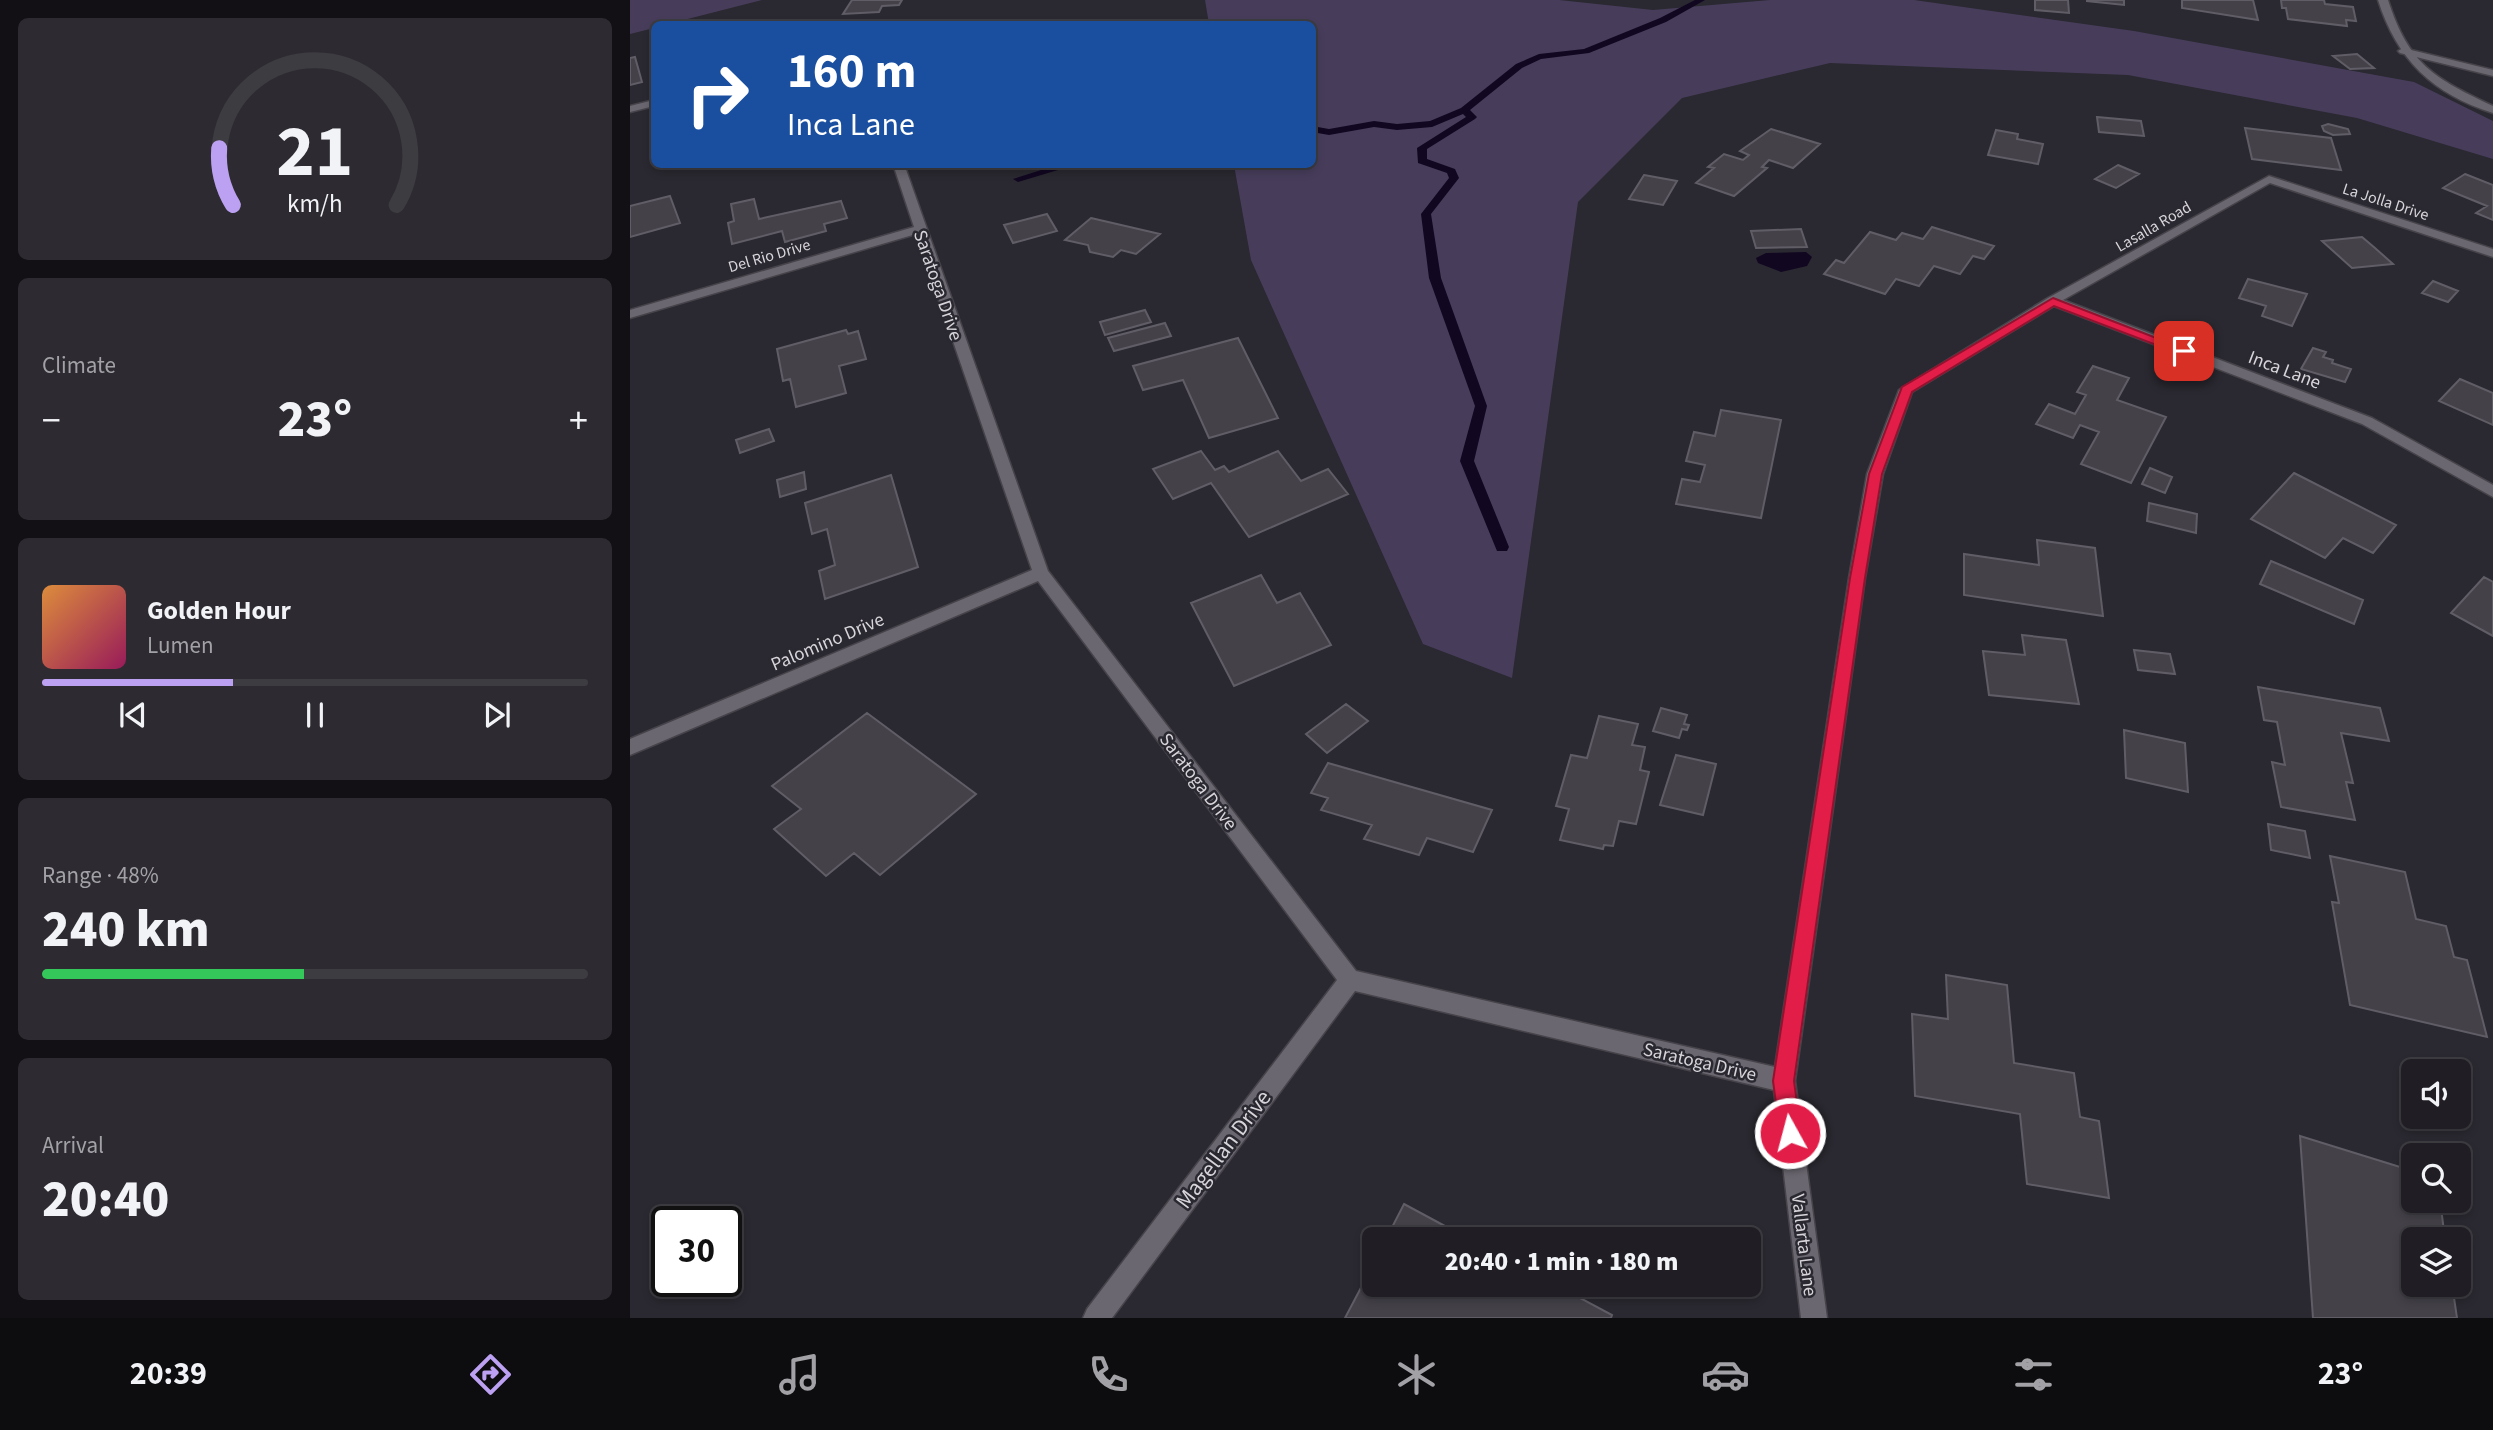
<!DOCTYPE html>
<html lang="en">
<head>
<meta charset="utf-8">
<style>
	:root { --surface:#201e24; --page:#2d2b31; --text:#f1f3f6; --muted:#a2a2a6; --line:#3d3c41; --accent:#bca0f2 }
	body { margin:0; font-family:"Source Sans 3",sans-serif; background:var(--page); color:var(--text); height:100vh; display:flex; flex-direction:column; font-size:26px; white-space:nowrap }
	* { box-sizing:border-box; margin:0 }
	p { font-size:23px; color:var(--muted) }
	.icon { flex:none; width:38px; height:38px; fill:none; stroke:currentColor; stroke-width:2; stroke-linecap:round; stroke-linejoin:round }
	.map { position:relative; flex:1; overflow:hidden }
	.sheet { display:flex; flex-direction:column; gap:18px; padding:18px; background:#121014; width:630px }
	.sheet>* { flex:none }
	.hud { position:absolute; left:21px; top:21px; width:665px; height:147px; border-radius:10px; box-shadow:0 4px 10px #0003,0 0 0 2px var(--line); background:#1a4fa0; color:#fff; overflow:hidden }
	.tools { position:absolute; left:1771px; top:1059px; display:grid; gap:14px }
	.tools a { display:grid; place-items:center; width:70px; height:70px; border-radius:10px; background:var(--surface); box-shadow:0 4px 10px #0003,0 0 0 2px var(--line); font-size:35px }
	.speed { position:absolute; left:21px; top:1206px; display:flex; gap:14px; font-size:35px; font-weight:700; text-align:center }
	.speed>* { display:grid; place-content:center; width:91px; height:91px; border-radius:50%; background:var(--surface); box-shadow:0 4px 10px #0003,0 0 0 2px var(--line); line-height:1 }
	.speed .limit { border:4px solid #111; border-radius:10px; background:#fff; color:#111 }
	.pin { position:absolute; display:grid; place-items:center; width:60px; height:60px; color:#fff; margin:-30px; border-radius:14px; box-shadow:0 4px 10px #0006 }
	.me { position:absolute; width:77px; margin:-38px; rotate:353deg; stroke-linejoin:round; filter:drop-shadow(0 0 5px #0008) }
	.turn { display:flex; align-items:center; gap:24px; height:147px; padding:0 21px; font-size:32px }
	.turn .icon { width:91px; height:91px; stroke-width:2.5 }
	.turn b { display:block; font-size:49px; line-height:60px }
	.big { font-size:52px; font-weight:800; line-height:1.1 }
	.sheet .widget { flex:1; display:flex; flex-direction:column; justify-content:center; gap:10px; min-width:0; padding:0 24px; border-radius:10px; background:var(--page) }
	.sheet .dial { align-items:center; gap:0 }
	.dial svg { height:182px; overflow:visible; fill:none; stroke:var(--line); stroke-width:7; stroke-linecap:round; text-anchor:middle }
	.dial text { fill:var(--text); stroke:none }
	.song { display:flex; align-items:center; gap:21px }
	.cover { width:84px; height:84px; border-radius:10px; background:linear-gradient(135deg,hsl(30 70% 55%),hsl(330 70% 35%)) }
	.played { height:7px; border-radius:4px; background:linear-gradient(90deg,var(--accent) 35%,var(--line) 35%) }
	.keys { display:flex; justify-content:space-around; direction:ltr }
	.heat { display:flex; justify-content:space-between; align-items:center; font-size:38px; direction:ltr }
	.charge { height:10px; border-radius:5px; background:linear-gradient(90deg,#34c759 48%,var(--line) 0) }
	.trip { position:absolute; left:732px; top:1227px; width:399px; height:70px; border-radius:10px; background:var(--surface); box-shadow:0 4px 10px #0003,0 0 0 2px var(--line); font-weight:800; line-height:70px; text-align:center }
	.dock { display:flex; height:112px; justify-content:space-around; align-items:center; background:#0d0c0e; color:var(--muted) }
	.dock .icon { width:49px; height:49px }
	.dock .current { color:var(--accent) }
	.dock b { font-size:32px; color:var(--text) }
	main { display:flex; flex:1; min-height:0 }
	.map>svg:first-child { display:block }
</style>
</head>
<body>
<main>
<section class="sheet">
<div class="widget dial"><svg viewBox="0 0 100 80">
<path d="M14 69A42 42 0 1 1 86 69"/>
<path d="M14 69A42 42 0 0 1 8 44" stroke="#bca0f2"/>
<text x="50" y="56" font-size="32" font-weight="700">21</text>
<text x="50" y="72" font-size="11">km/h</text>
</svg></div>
<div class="widget"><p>Climate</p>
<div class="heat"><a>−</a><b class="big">23°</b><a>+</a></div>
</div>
<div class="widget">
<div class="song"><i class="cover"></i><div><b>Golden Hour</b><p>Lumen</p></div></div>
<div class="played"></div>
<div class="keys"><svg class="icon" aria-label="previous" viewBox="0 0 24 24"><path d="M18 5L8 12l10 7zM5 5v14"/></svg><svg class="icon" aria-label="pause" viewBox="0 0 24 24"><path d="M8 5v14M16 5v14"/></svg><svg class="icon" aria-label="next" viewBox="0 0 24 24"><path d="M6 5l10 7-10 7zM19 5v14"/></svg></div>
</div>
<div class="widget"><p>Range · 48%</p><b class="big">240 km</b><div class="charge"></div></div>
<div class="widget"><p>Arrival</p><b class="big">20:40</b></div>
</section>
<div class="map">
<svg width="1863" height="1318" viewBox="0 0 1863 1318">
	<rect width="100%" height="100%" fill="#2a2830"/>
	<!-- green -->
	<path fill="#473d5b" d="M 0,0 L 132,0 L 38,24 L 24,24 L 24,28 L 0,34 Z
		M 575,0 L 929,0 L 1023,10 L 1140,0 L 1284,0 L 1504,31 L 1784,82 L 1863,121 L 1863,159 L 1727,118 L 1498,75 L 1200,63 L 1052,98 L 948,202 L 882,678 L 793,644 L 621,260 L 604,165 L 682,164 L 682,24 L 579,24 Z"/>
	<!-- water -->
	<path fill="#110721" d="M 1176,252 L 1182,257 L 1177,266 L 1151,272 L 1128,263 L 1126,258 L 1136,253 Z"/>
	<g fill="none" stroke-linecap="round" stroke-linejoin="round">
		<!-- stream -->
		<path fill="#110721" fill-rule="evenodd" d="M 1065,0 L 1075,0 L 1036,22 L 959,53 L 911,59 L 892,68 L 840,110 L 847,117 L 845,119 L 797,149 L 797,159 L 825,169 L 829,178 L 801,214 L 811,278 L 857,406 L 844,461 L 879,547 L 877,551 L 867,551 L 830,461 L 845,406 L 799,278 L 791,214 L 819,178 L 817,173 L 788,163 L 787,148 L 836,117 L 833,114 L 802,127 L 767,130 L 744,127 L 699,135 L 682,132 L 682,126 L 699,129 L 744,121 L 767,124 L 800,121 L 831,108 L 886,64 L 909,54 L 954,49 L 1030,18 Z
			M 430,164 L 448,164 L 388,182 L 383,179 Z"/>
	</g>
	<!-- building -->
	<path fill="#444149" stroke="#605d66" stroke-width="2" d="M 222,0 L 272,0 L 269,5 L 252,6 L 249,12 L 213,14 Z
		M 1405,0 L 1438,0 L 1439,13 L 1405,10 Z
		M 1494,0 L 1494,5 L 1457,1 L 1457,0 Z
		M 1552,0 L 1623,0 L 1628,20 L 1552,8 Z
		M 1651,0 L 1694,0 L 1695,4 L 1723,7 L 1726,21 L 1716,20 L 1717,26 L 1658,19 L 1656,8 L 1652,8 Z
		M 1727,54 L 1744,68 L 1720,69 L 1703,56 Z
		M 5,57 L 12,82 L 0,85 L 0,58 Z
		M 1467,117 L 1511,121 L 1514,136 L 1469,132 Z
		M 1698,124 L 1718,129 L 1720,134 L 1703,135 L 1694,131 L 1692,126 Z
		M 1615,128 L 1701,138 L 1711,170 L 1622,159 Z
		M 1141,129 L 1190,144 L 1163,168 L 1139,160 L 1132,167 L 1137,168 L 1104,196 L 1066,183 L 1084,168 L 1078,167 L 1094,154 L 1113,160 L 1119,155 L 1110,151 Z
		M 1366,130 L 1388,134 L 1387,139 L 1413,144 L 1408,164 L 1358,155 Z
		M 1488,165 L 1509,174 L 1486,188 L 1465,179 Z
		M 1835,174 L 1863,185 L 1863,220 L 1846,213 L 1857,206 L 1813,188 Z
		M 1014,175 L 1047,181 L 1033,205 L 999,199 Z
		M 40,196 L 50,223 L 0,237 L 0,206 Z
		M 124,199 L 129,219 L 211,201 L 217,218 L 194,224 L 196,231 L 155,242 L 152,231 L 102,244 L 98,223 L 104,221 L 101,204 Z
		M 417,214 L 427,231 L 383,243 L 374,225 Z
		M 461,218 L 530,234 L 506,254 L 491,250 L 483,257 L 460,252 L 458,245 L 435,240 Z
		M 1302,227 L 1364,246 L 1354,259 L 1343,256 L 1330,274 L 1304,266 L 1289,286 L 1266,279 L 1255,294 L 1194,274 L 1206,260 L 1214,263 L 1240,232 L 1266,240 L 1272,233 L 1293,239 Z
		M 1171,229 L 1177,247 L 1126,248 L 1121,231 Z
		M 1732,237 L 1745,248 L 1763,264 L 1722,268 L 1692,241 Z
		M 1618,279 L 1677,294 L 1662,326 L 1632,316 L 1636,306 L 1609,298 Z
		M 1803,281 L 1828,291 L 1818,302 L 1792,293 Z
		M 515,310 L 521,322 L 475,335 L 470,322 Z
		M 535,323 L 541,336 L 484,351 L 478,338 Z
		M 216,330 L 218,334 L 228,331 L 236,359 L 209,366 L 216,393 L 166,407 L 160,379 L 153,381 L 147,349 Z
		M 608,338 L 648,418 L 579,438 L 553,380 L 513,390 L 503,366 Z
		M 1683,348 L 1696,352 L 1693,357 L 1703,360 L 1702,363 L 1721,369 L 1715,382 L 1671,369 Z
		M 1463,366 L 1499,378 L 1487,400 L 1536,417 L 1501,483 L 1451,464 L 1469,432 L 1450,425 L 1443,438 L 1406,424 L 1419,404 L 1445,414 L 1456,395 L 1447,392 Z
		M 1830,379 L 1863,393 L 1863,425 L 1809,401 Z
		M 1091,410 L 1151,420 L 1131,518 L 1046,504 L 1052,479 L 1070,482 L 1075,465 L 1056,461 L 1064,432 L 1085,436 Z
		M 139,429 L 144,441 L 110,453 L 106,440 Z
		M 571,451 L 585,470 L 594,466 L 599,472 L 648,451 L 671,481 L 698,469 L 718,494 L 619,537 L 581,483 L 543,499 L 523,469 Z
		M 1520,468 L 1542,477 L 1535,493 L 1512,484 Z
		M 174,472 L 176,489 L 150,497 L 147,480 Z
		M 1664,473 L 1670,476 L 1766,525 L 1743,553 L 1713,538 L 1695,558 L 1621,519 Z
		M 261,475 L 288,567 L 195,599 L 189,571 L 205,565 L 197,529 L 182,534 L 175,503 Z
		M 1519,503 L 1567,514 L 1566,533 L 1517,521 Z
		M 1407,540 L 1465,548 L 1473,616 L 1334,595 L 1334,554 L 1409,565 Z
		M 1641,561 L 1733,600 L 1724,624 L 1630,584 Z
		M 631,575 L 647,603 L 670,593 L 701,645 L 604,686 L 561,603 Z
		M 1854,577 L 1863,582 L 1863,636 L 1821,613 Z
		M 1392,635 L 1436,640 L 1449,704 L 1359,695 L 1353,651 L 1395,655 Z
		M 1504,650 L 1540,654 L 1545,674 L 1508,670 Z
		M 1628,687 L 1750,708 L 1759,741 L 1711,733 L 1723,783 L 1716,782 L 1725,820 L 1651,807 L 1642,762 L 1655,765 L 1647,722 L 1634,720 Z
		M 716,704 L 738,721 L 697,753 L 676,734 Z
		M 1031,708 L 1057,715 L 1054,724 L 1059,725 L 1057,730 L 1052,729 L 1049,738 L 1023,731 Z
		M 237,713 L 346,794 L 250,875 L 224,853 L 196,876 L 144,829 L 171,809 L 142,786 Z
		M 969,716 L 1008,724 L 1002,745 L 1015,747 L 1010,770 L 1019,772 L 1006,824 L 989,821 L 983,846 L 974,845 L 973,849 L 930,840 L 939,809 L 926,806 L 941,755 L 957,758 Z
		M 1494,730 L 1555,743 L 1558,792 L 1496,778 Z
		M 1046,755 L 1086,764 L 1073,815 L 1030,805 Z
		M 698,763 L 862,810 L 843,852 L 797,838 L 789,855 L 734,839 L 742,825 L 691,810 L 698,798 L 681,793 Z
		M 1638,824 L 1675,831 L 1680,858 L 1641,850 Z
		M 1700,856 L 1775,872 L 1786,919 L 1816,926 L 1824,957 L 1837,960 L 1857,1037 L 1720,1005 L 1702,902 L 1709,903 Z
		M 1316,975 L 1377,985 L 1384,1063 L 1444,1073 L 1450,1117 L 1469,1121 L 1479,1198 L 1397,1184 L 1390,1114 L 1285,1096 L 1282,1014 L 1318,1019 Z
		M 1670,1136 L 1783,1171 L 1783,1200 L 1810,1200 L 1815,1239 L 1783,1239 L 1783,1284 L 1822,1284 L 1827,1318 L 1683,1318 Z
		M 774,1204 L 839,1239 L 756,1239 Z
		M 744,1263 L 744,1284 L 924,1284 L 982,1315 L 981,1318 L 715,1318 Z"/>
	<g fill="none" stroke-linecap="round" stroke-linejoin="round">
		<!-- minor casing -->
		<g stroke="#46434a" stroke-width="3">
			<path id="minor" d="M 1773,48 L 1863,70 L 1863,76 L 1770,53 L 1768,51 Z
				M 24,100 L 24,106 L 0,112 L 0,106 Z
				M 263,164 L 274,164 L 418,571 L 726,971 L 1145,1067 L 1219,578 L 1237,474 L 1269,390 L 1418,298 L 1639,176 L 1863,249 L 1863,257 L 1640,183 L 1433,300 L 1742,418 L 1863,485 L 1863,497 L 1732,424 L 1424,306 L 1282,392 L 1253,474 L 1235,578 L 1165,1081 L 1197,1318 L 1171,1318 L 1144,1090 L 725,991 L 482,1318 L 453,1318 L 457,1309 L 707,980 L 408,581 L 0,755 L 0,739 L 402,570 L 286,234 L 0,318 L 0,310 L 284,227 Z"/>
		</g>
		<!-- tertiary casing -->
		<g stroke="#46434a" stroke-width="3">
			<path id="tertiary" d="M 1748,0 L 1758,0 C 1779,65 1804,78 1863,106 L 1863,113 C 1803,94 1767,60 1748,0 Z"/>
		</g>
		<!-- minor -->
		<use href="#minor" fill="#6a6770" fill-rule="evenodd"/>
		<!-- tertiary -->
		<use href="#tertiary" fill="#6a6770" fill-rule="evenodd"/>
	</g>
	<!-- route -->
	<path fill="#e11d48" stroke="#92132f" stroke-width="2" d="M 1423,298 L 1560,351 L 1554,355 L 1550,354 L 1424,306 L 1282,392 L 1252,474 L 1235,578 L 1164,1081 L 1171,1133 L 1168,1141 L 1160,1144 L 1153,1141 L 1150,1133 L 1143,1081 L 1220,578 L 1239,474 L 1272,387 Z"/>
	<g text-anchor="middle" stroke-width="5" stroke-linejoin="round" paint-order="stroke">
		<!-- far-street labels -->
		<g font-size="16" fill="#d7d5da" stroke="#2a2830">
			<text transform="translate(1756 201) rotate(18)" y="6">La Jolla Drive</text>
			<text transform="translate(1523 226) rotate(-30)" y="6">Lasalla Road</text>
			<text transform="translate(139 255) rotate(-16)" y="6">Del Rio Drive</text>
		</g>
		<!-- street labels -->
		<g font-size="19" fill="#d7d5da" stroke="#2a2830">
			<text transform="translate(309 285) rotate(71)" y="7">Saratoga Drive</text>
			<text transform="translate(1655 369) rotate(21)" y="7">Inca Lane</text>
			<text transform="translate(197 641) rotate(-23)" y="7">Palomino Drive</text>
			<text transform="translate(569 781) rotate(53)" y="7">Saratoga Drive</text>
			<text transform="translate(1070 1061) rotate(13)" y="7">Saratoga Drive</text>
			<text transform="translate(1175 1245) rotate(83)" y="7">Vallarta Lane</text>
		</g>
		<!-- near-street labels -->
		<g font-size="23" fill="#d7d5da" stroke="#2a2830">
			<text transform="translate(593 1149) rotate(-53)" y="8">Magellan Drive</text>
		</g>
	</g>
</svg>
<div class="tools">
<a><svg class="icon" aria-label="sound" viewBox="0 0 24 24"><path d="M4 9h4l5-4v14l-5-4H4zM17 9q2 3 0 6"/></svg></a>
<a><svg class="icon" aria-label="search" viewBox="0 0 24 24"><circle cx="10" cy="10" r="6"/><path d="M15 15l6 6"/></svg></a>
<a><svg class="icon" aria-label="layers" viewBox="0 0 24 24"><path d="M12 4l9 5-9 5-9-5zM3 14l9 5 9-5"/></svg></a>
</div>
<div class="speed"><div class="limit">30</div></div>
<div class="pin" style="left:1554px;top:351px;background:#d93025"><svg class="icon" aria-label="arrive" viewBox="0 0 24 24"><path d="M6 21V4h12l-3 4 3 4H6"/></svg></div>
<svg class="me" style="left:1160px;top:1133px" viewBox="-20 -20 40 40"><circle r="17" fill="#e11d48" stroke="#fff" stroke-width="3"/><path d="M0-11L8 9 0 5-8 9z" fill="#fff"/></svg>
<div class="trip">20:40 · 1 min · 180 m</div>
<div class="hud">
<div class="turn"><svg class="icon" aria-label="right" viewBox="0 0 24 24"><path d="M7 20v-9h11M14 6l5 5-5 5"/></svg><div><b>160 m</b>Inca Lane</div></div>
</div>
</div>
</main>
<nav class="dock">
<b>20:39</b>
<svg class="icon current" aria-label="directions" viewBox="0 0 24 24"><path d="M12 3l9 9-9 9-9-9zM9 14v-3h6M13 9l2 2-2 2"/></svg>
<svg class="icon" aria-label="music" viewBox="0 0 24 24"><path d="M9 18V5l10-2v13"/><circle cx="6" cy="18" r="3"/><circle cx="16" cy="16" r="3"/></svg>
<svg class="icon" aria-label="phone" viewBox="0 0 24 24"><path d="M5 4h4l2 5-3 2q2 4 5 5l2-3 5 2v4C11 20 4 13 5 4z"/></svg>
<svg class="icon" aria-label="climate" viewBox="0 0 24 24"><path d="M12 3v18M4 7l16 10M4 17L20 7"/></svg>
<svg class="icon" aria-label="car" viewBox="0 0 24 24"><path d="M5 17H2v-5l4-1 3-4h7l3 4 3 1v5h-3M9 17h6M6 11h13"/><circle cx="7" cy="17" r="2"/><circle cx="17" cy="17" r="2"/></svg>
<svg class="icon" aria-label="filters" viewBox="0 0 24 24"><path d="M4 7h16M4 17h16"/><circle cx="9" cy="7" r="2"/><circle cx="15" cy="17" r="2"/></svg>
<b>23°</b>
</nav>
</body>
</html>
